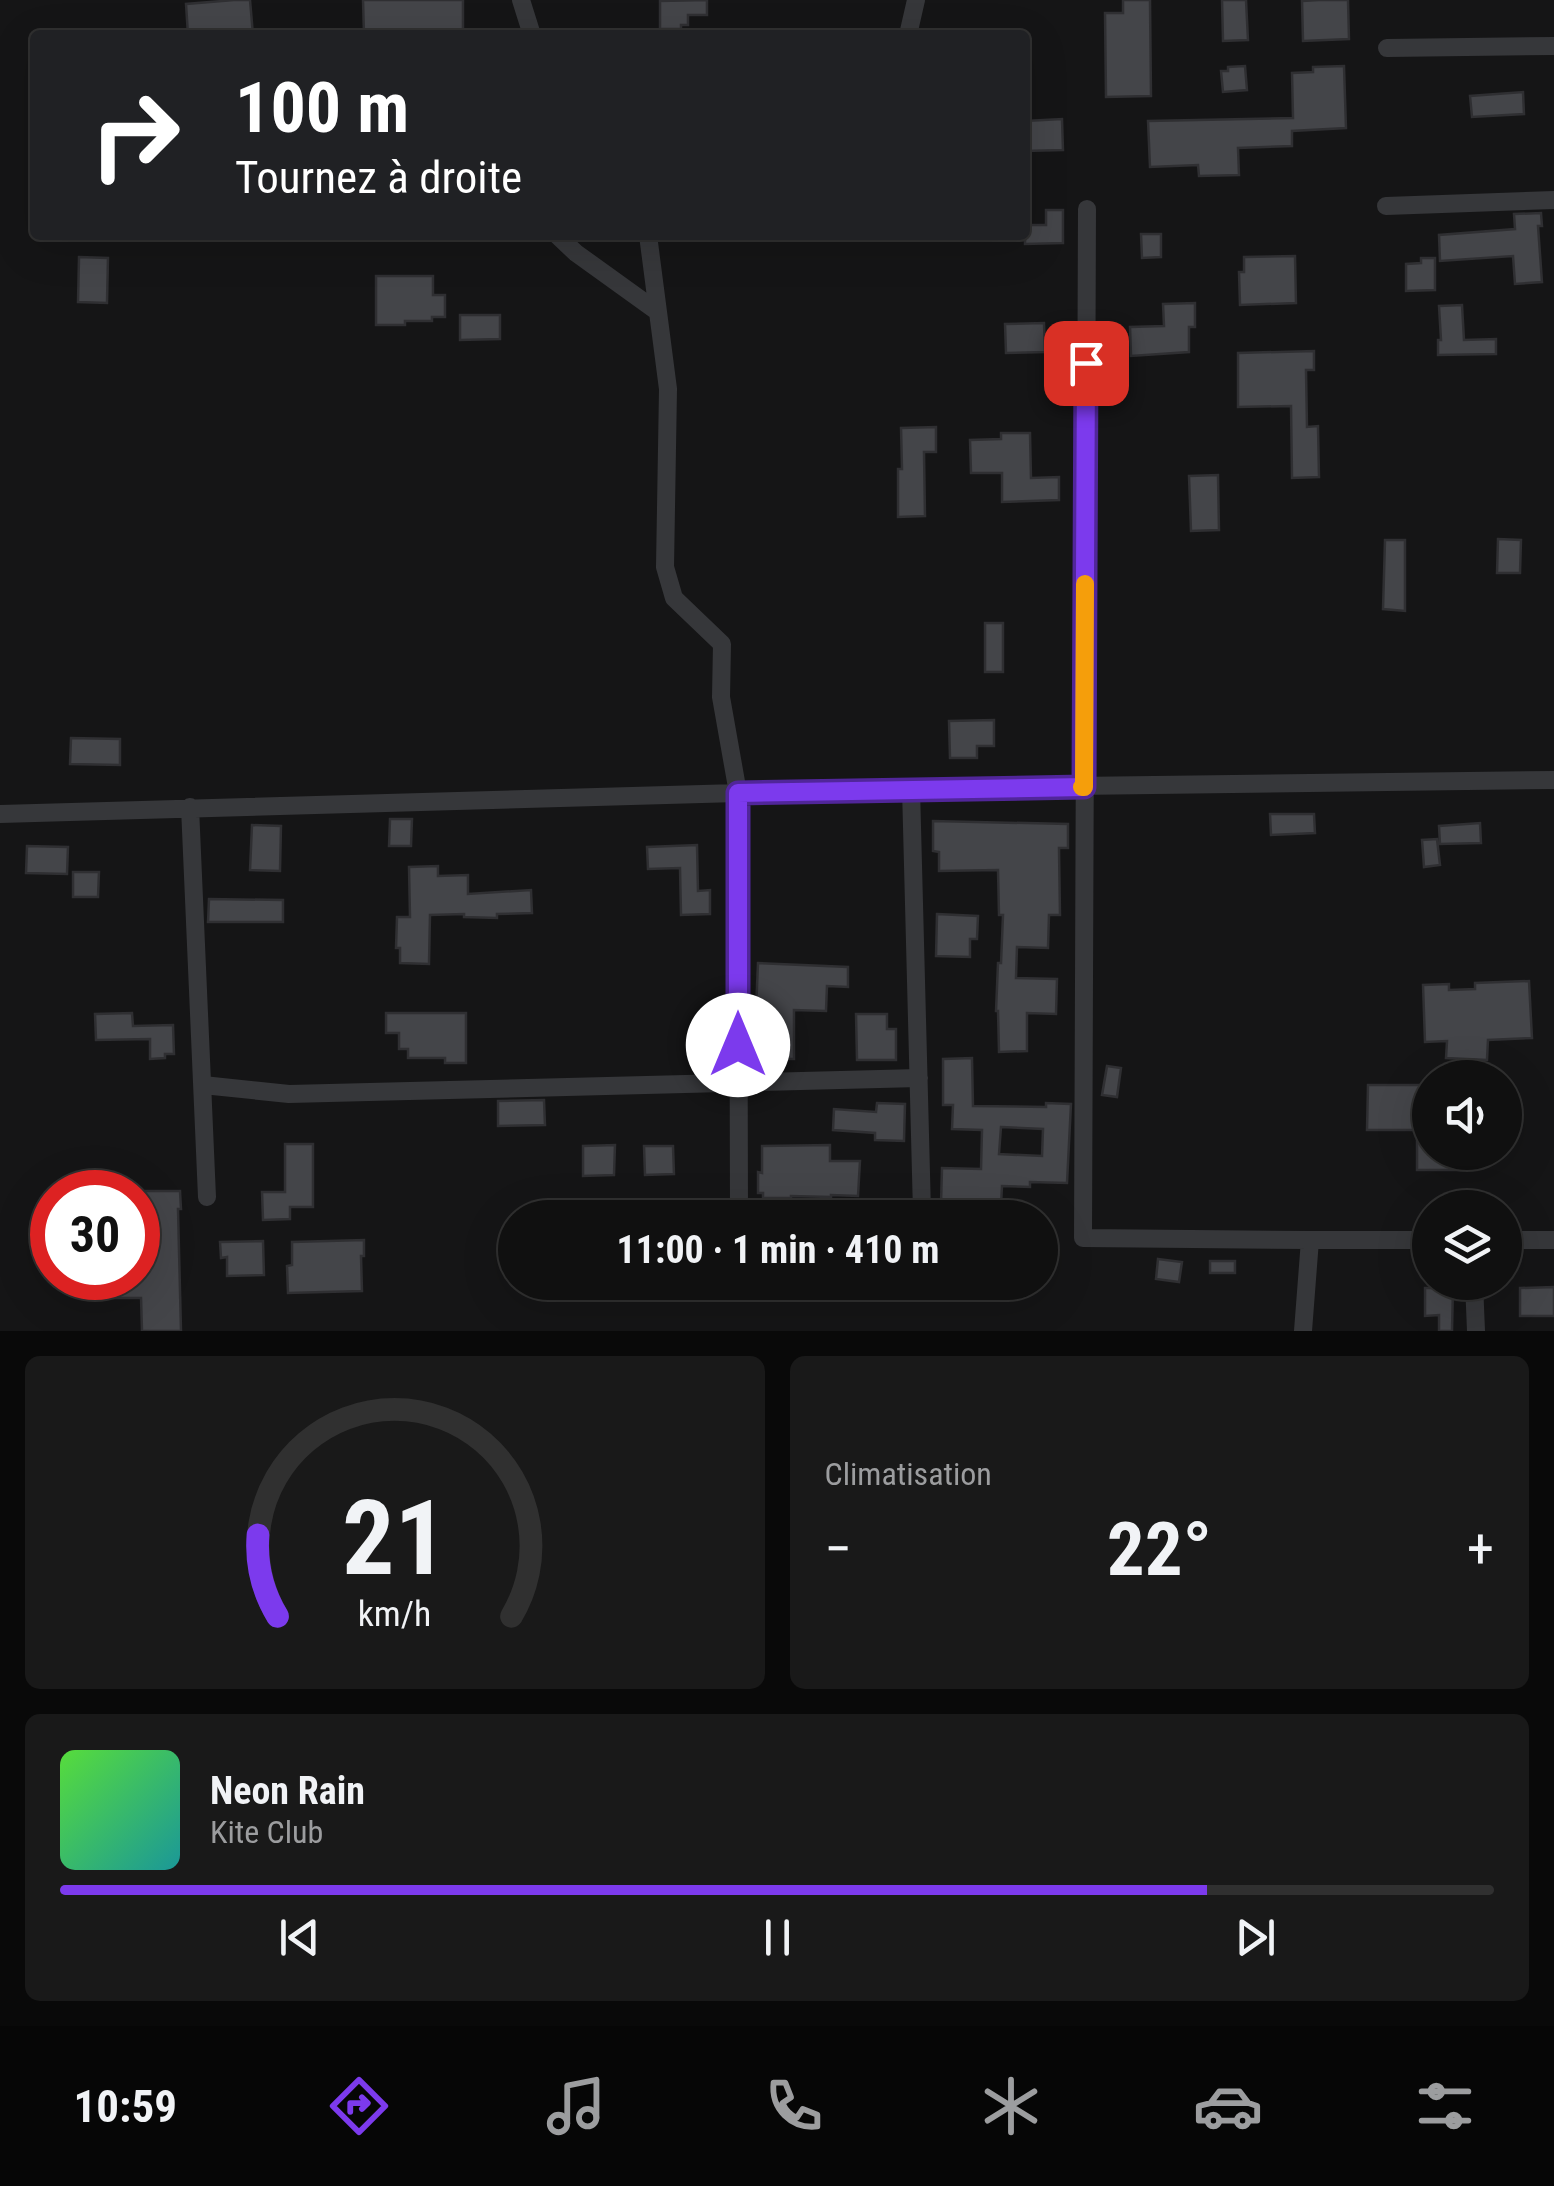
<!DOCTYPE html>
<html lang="fr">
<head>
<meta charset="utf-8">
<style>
	:root { --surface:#101010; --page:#191919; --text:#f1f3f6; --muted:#9c9d9f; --line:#303030; --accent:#7c3aed }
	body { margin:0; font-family:"Roboto Condensed",sans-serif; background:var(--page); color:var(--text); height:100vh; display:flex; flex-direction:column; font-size:38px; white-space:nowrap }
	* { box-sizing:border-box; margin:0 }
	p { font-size:32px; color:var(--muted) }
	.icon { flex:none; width:55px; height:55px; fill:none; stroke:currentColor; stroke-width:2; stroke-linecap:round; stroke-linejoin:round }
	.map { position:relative; height:1331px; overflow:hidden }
	.side { display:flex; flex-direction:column; gap:25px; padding:25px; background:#090909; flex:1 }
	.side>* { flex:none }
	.banner { position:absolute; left:30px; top:30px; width:1000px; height:210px; border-radius:10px; box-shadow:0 10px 40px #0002,0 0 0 2px var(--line); background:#202124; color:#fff; overflow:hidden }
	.tools { position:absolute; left:1412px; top:1060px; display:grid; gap:20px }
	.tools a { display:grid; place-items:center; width:110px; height:110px; border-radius:50%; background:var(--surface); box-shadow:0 10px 40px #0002,0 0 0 2px var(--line); font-size:50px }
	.speed { position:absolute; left:30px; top:1170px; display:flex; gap:20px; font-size:50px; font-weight:700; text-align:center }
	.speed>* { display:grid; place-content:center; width:130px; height:130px; border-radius:50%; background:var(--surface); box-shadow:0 10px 40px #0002,0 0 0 2px var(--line); line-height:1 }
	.speed .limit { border:15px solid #d22; background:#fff; color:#111 }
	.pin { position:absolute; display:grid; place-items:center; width:85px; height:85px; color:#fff; margin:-42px; border-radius:20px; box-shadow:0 5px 15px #0006 }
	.me { position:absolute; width:110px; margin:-55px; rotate:0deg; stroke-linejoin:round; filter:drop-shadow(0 0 8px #0008) }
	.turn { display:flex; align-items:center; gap:35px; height:210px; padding:0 40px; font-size:45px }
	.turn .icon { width:130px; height:130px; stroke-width:2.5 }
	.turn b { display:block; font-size:70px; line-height:85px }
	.big { font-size:75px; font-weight:700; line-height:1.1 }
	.side .card { flex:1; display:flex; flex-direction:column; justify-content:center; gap:15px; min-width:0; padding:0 35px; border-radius:15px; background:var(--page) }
	.side .dial { align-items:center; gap:0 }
	.dial svg { height:260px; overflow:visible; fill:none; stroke:var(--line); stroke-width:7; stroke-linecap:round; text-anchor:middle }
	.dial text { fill:var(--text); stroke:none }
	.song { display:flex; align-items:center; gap:30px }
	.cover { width:120px; height:120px; border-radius:15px; background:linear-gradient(135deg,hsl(110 70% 55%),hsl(180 70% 35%)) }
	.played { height:10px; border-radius:5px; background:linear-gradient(90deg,var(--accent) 80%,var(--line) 80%) }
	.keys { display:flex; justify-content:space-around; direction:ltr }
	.heat { display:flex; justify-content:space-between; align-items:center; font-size:55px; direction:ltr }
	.side .tiles { flex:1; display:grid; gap:25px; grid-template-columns:1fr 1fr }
	.card:last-child { grid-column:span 2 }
	.trip { position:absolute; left:498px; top:1200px; width:560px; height:100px; border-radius:50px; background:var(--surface); box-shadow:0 10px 40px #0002,0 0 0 2px var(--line); font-weight:700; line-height:100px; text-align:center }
	.menu { display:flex; height:160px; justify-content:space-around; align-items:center; background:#060606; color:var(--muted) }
	.menu .icon { width:70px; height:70px }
	.menu .active { color:var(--accent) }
	.menu b { font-size:45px; color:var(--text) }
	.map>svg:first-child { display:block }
</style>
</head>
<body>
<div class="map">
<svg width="1554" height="1331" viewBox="0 0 1554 1331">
	<rect width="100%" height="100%" fill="#151516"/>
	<!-- building -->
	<path fill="#444549" stroke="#2f2f32" stroke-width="2.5" fill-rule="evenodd" d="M 234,0 L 250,0 L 253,35 L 188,35 L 186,4 Z
		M 363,0 L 463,0 L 463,35 L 364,35 Z
		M 707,0 L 707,15 L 688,15 L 688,25 L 681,25 L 681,29 L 660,29 L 660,1 Z
		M 1123,0 L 1150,0 L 1151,96 L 1106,97 L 1105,13 L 1123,13 Z
		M 1222,0 L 1246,0 L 1248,40 L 1223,41 Z
		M 1319,0 L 1348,0 L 1349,39 L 1303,41 L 1302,1 Z
		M 1245,66 L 1247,90 L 1223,92 L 1221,71 L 1228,71 L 1228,67 Z
		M 1344,66 L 1346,128 L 1292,131 L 1292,146 L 1238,148 L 1239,175 L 1199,176 L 1198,165 L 1150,167 L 1148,121 L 1293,118 L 1292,73 L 1313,72 L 1313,67 Z
		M 1523,92 L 1524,114 L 1472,117 L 1470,96 Z
		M 1062,119 L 1063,150 L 1025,151 L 1025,121 Z
		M 1046,210 L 1063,210 L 1063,243 L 1025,244 L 1025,225 L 1046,225 Z
		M 1541,213 L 1542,226 L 1538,226 L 1542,282 L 1515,284 L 1513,256 L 1440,261 L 1439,235 L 1515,229 L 1514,214 Z
		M 1141,234 L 1161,234 L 1161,257 L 1142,258 Z
		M 1295,256 L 1296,303 L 1240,305 L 1239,272 L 1244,272 L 1244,257 Z
		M 79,257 L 108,258 L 107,303 L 78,302 Z
		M 1421,258 L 1435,258 L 1435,290 L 1406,291 L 1406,264 L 1421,263 Z
		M 376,276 L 433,276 L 433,295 L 445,295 L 445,317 L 432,317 L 432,321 L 405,321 L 405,325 L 376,325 Z
		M 1195,303 L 1195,327 L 1189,327 L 1189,352 L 1131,356 L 1130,327 L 1164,326 L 1163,304 Z
		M 1462,305 L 1464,340 L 1496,339 L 1496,354 L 1438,355 L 1438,340 L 1441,340 L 1439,306 Z
		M 460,315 L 500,315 L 500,339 L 460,340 Z
		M 1044,323 L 1045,352 L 1006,353 L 1005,324 Z
		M 1314,351 L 1314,370 L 1306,370 L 1307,427 L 1318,426 L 1319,477 L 1292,478 L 1291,406 L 1238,407 L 1238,353 Z
		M 936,427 L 936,452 L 924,452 L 925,516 L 898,517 L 898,469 L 902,469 L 901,428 Z
		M 1001,433 L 1030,433 L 1031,478 L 1059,477 L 1059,500 L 1002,502 L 1002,473 L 971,473 L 970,440 L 1001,439 Z
		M 1218,475 L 1219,530 L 1191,531 L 1189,476 Z
		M 1498,539 L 1521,540 L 1520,573 L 1497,573 Z
		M 1385,540 L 1405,540 L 1405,611 L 1383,609 Z
		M 985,623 L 1003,623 L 1003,672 L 985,672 Z
		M 994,720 L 994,746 L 977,746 L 977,758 L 950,758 L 949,721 Z
		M 71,738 L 120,739 L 120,765 L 70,764 Z
		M 1270,814 L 1314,814 L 1315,833 L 1271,835 Z
		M 390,819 L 412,819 L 411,846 L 389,846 Z
		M 933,821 L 1068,824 L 1068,848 L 1059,848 L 1060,915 L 1049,915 L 1048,948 L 1017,947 L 1016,978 L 1057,979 L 1056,1014 L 1027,1013 L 1027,1051 L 999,1052 L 998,1011 L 996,1011 L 998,963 L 1001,963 L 1003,915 L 999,915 L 998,870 L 939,871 L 939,852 L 933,851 Z
		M 1480,823 L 1481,843 L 1440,844 L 1439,826 Z
		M 252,825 L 281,826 L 280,871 L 250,870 Z
		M 1437,839 L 1440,865 L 1424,867 L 1422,840 Z
		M 697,845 L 698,891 L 710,890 L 710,914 L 681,915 L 680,868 L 648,869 L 647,847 Z
		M 27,846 L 68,847 L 67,874 L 26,873 Z
		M 438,866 L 438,876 L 468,875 L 468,894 L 531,890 L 532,913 L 497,914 L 497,918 L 464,917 L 464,914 L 430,915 L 429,964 L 400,963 L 400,948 L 396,948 L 397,917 L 410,917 L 409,867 Z
		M 73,872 L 99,872 L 98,897 L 73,897 Z
		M 209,899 L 283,900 L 283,922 L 208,922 Z
		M 937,914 L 978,916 L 977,939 L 970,939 L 970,957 L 936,956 Z
		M 758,963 L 848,967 L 848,987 L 827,986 L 826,1011 L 794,1010 L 794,1059 L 767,1059 L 766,1049 L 763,1049 L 763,1010 L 756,1010 Z
		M 1529,981 L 1532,1038 L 1488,1040 L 1487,1060 L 1446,1058 L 1447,1041 L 1425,1042 L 1423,985 L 1449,984 L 1449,990 L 1475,989 L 1475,983 Z
		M 132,1013 L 133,1026 L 173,1025 L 174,1054 L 165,1054 L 165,1058 L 150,1059 L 150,1039 L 96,1040 L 95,1014 Z
		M 386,1013 L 466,1013 L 466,1063 L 445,1063 L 445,1058 L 408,1058 L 408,1049 L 399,1049 L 399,1033 L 386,1033 Z
		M 856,1014 L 887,1014 L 887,1029 L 896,1029 L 896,1060 L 857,1060 Z
		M 972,1058 L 973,1106 L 1046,1107 L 1046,1103 L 1071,1104 L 1067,1183 L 1030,1182 L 1030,1187 L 1002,1186 L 1001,1206 L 941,1203 L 942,1168 L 981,1169 L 982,1130 L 952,1129 L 953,1105 L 943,1105 L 943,1059 ZM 1001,1127 L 1043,1129 L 1042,1156 L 999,1154 Z
		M 1107,1066 L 1121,1068 L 1117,1097 L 1102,1095 Z
		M 1368,1085 L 1430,1085 L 1430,1152 L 1470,1152 L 1469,1170 L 1417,1170 L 1417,1130 L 1367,1130 Z
		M 544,1100 L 545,1125 L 498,1126 L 498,1101 Z
		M 877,1103 L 905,1104 L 904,1141 L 875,1140 L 875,1133 L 833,1130 L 834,1109 L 876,1112 Z
		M 285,1144 L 313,1144 L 313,1207 L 290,1207 L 290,1219 L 263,1220 L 262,1192 L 285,1192 Z
		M 615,1145 L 614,1175 L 583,1176 L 583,1146 Z
		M 830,1145 L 830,1161 L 860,1161 L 858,1196 L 831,1195 L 831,1197 L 791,1196 L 791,1198 L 763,1198 L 763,1193 L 758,1193 L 758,1172 L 762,1173 L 762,1146 Z
		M 644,1146 L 673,1146 L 674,1174 L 645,1175 Z
		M 138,1191 L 180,1191 L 181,1209 L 178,1209 L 181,1331 L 142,1331 L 141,1298 L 106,1298 L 105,1278 L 138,1278 L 138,1231 L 140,1231 L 140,1206 L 138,1206 Z
		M 37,1225 L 52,1225 L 52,1248 L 38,1248 Z
		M 364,1240 L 364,1256 L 361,1256 L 362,1291 L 288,1293 L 287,1266 L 292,1265 L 292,1242 Z
		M 263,1241 L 264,1275 L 227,1276 L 227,1257 L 221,1258 L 220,1242 Z
		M 1158,1259 L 1182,1262 L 1179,1282 L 1156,1279 Z
		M 1210,1261 L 1235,1261 L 1235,1273 L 1210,1273 Z
		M 1554,1287 L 1554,1316 L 1520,1316 L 1520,1288 Z
		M 1425,1288 L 1453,1288 L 1452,1331 L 1439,1331 L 1439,1315 L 1425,1316 Z"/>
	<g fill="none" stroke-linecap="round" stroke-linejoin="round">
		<!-- minor -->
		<path stroke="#36373a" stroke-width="18" d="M 521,0 L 532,35
			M 908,35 L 916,0
			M 1387,48 L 1554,46
			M 1386,206 L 1554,200
			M 1087,209 L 1083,1238 L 1310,1240
			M 557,235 L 576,253 L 658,312 L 668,389 L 665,567 L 674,598 L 722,644 L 721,697 L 738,793 L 739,1215
			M 648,235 L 658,312
			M 911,788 L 922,1212
			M 190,807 L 207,1197
			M 0,814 L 911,788 L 1554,780
			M 203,1085 L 289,1094 L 919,1078
			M 1505,1240 L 1554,1240
			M 1474,1282 L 1476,1331
			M 1303,1331 L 1310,1240 L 1430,1240"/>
	</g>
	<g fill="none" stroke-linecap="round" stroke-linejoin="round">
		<!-- route casing -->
		<g stroke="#51269a" stroke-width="25">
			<path id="route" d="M 738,1045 L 738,793 L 1084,787 L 1086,363"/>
		</g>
		<!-- route -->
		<use href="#route" stroke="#7c3aed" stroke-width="18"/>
		<!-- slow -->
		<path stroke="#f59e0b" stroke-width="18" d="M 1082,787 L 1084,787 L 1085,584"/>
	</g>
</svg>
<div class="tools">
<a><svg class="icon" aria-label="sound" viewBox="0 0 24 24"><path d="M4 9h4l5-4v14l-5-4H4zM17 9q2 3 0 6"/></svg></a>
<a><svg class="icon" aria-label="layers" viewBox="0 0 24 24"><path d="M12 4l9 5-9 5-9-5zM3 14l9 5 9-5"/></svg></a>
</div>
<div class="speed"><div class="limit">30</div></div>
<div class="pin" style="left:1086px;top:363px;background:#d93025"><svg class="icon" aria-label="arrive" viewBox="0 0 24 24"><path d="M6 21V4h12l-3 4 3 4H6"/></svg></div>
<svg class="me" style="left:738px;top:1045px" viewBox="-20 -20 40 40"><circle r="19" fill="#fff"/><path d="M0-13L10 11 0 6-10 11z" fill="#7c3aed"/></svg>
<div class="trip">11:00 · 1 min · 410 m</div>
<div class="banner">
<div class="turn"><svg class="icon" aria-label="right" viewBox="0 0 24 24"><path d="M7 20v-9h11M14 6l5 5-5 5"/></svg><div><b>100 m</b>Tournez à droite</div></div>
</div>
</div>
<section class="side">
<div class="tiles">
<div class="card dial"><svg viewBox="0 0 100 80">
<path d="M14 69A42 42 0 1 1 86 69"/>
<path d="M14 69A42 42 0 0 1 8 44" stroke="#7c3aed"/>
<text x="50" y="56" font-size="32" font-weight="700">21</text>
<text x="50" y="72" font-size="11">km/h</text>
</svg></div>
<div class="card"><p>Climatisation</p>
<div class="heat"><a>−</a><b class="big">22°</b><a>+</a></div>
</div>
<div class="card">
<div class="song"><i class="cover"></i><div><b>Neon Rain</b><p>Kite Club</p></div></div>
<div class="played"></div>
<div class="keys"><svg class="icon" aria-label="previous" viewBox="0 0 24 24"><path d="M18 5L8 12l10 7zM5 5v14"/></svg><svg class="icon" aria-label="pause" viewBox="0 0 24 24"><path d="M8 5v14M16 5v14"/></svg><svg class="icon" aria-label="next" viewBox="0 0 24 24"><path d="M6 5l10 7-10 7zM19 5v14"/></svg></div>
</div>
</div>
</section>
<nav class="menu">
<b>10:59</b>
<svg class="icon active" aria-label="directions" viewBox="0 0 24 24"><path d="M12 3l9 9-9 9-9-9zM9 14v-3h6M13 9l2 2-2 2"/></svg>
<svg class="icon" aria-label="music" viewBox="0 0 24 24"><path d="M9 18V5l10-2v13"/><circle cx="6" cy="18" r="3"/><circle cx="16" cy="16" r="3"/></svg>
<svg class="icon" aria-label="phone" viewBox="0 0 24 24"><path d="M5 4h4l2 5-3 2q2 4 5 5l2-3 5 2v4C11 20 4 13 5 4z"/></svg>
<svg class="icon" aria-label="climate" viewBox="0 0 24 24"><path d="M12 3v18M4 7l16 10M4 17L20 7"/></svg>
<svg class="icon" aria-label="car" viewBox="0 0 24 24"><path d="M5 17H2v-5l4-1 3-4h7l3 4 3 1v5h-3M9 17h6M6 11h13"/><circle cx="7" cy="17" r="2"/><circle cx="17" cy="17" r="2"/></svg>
<svg class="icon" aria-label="filters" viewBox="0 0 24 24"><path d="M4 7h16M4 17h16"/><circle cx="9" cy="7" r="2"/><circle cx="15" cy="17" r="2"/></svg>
</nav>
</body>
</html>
